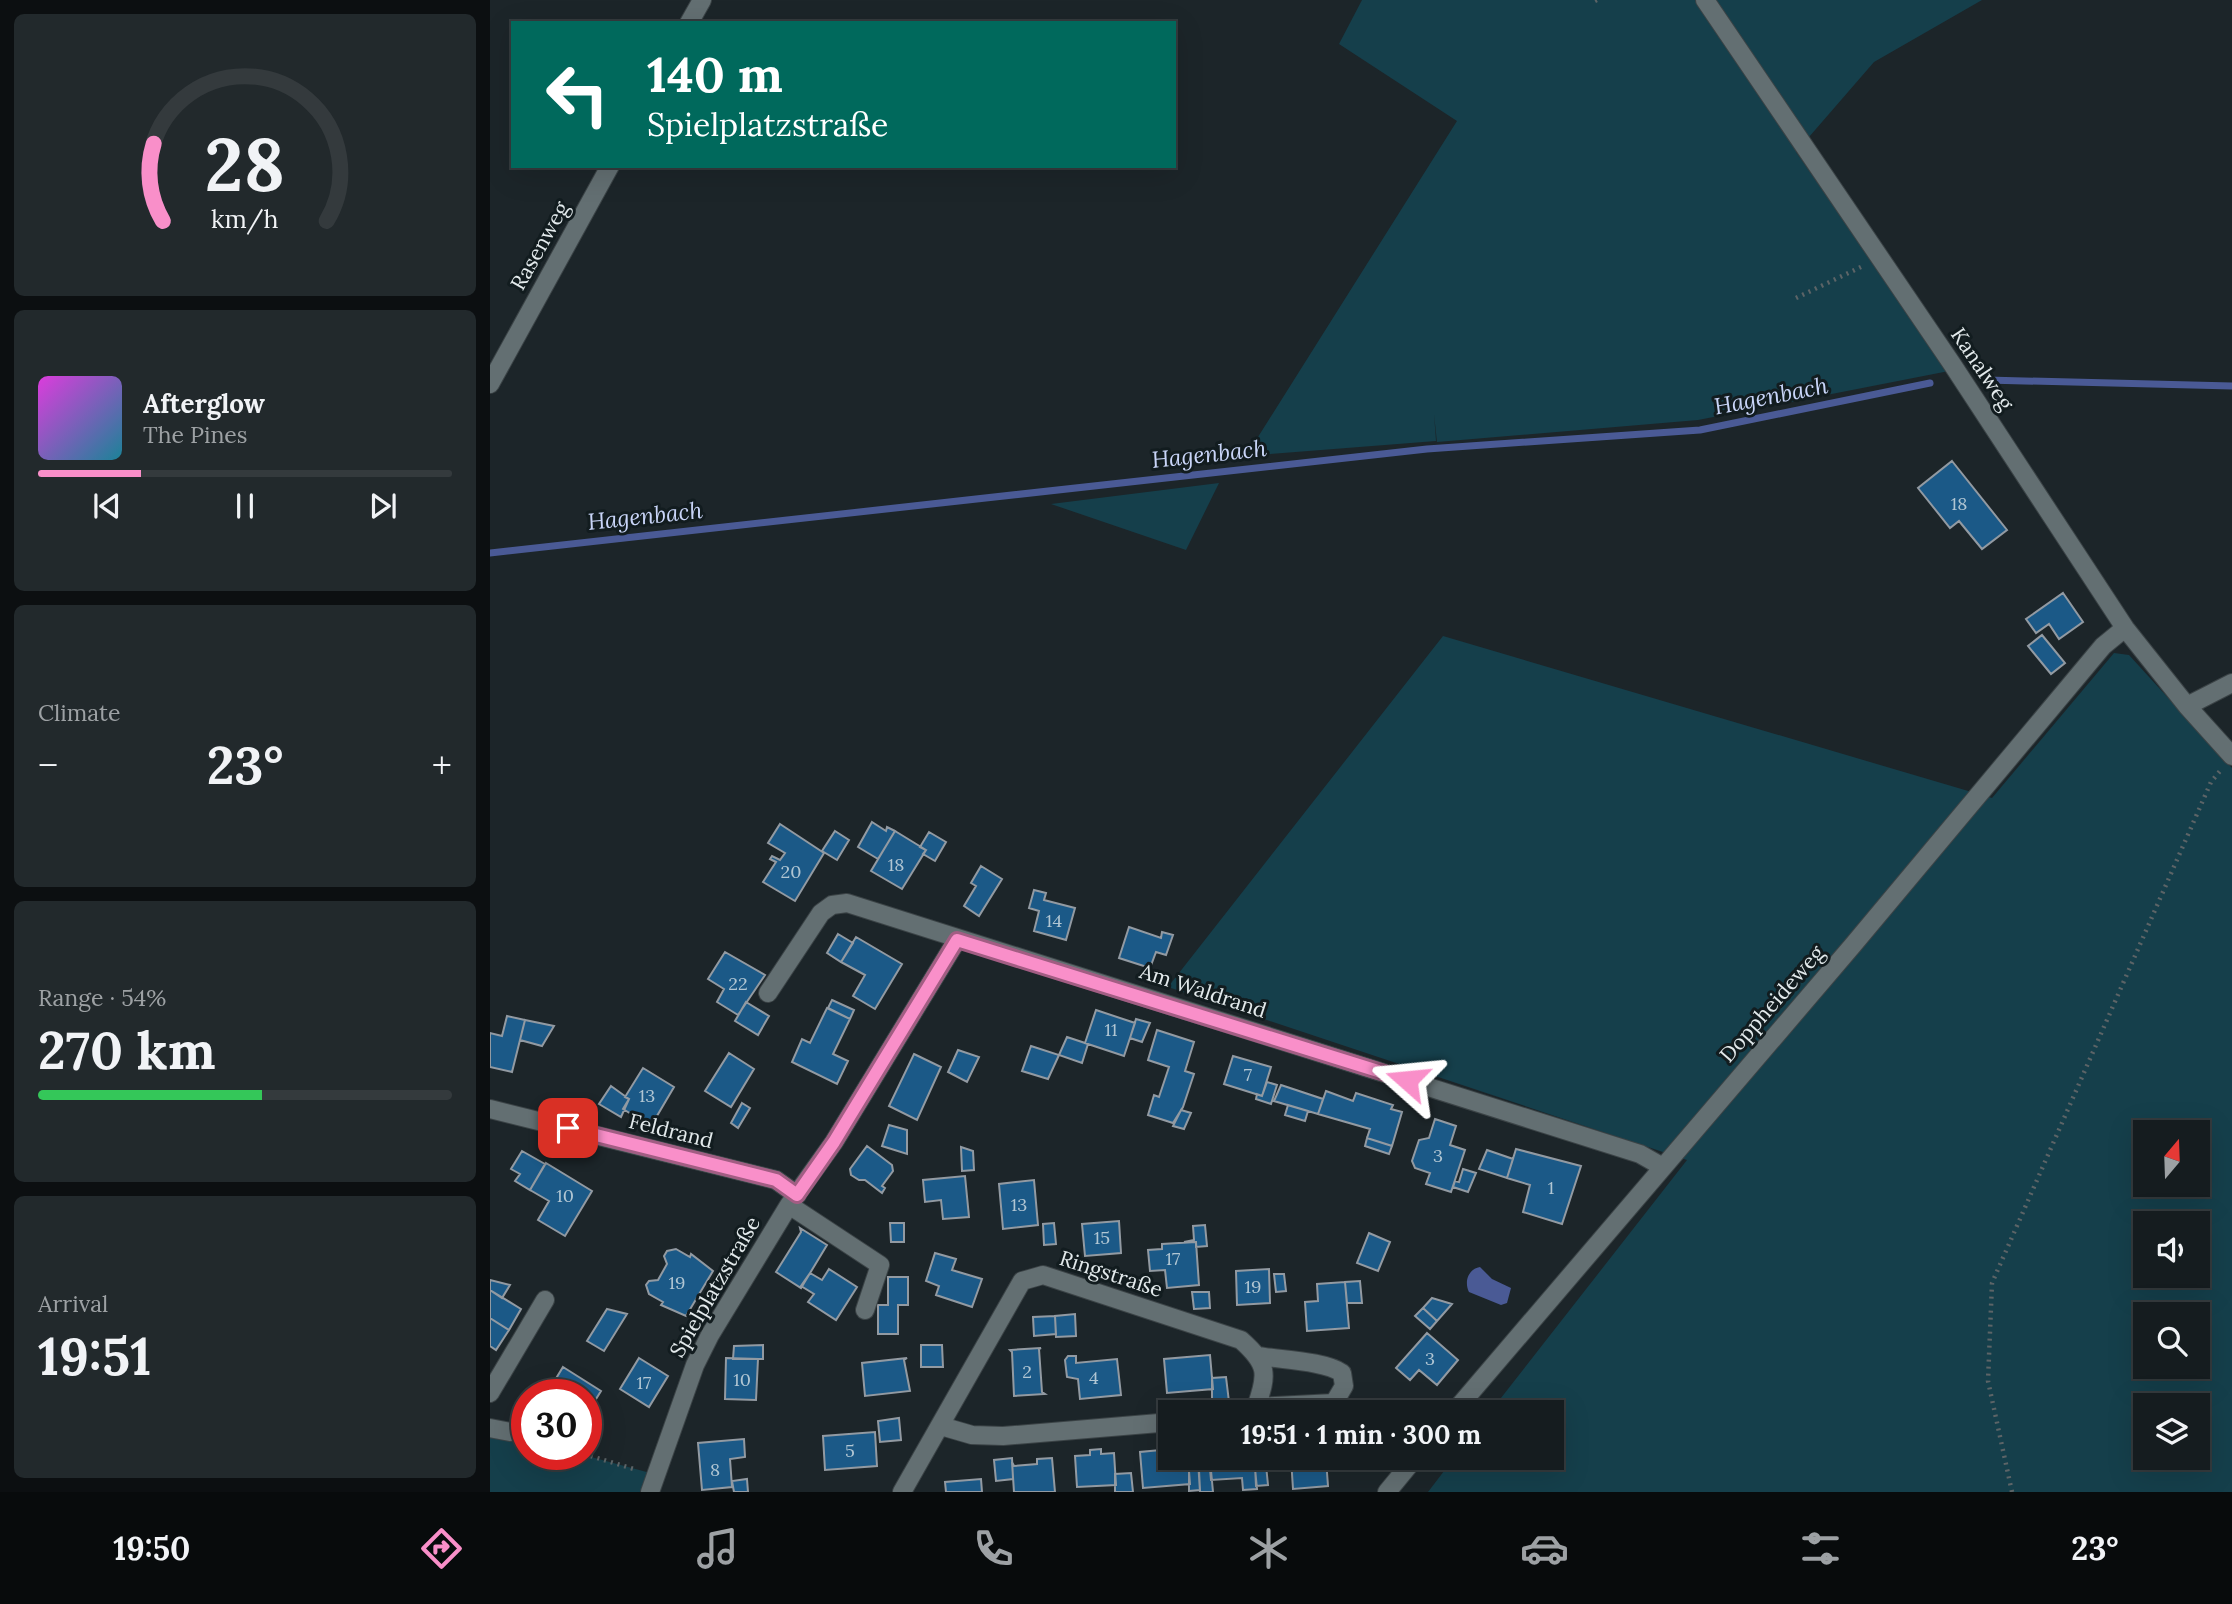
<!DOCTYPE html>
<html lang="en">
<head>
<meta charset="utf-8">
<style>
	:root { --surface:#151c1f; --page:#22292c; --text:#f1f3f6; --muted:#9da1a4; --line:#343a3d; --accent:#f98fc9 }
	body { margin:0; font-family:Lora,serif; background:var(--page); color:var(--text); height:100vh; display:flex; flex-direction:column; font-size:26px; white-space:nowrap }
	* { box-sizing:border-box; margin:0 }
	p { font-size:23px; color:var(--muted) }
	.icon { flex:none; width:38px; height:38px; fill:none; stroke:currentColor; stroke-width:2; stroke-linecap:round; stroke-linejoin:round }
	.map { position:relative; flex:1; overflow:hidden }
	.panel { display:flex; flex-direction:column; gap:14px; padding:14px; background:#0c0f11; width:490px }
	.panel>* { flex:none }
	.banner { position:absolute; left:21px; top:21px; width:665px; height:147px; border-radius:0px; box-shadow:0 7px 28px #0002,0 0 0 2px var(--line); background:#00695c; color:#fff; overflow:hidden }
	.needle { width:46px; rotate:19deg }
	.controls { position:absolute; left:1643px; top:1120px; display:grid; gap:14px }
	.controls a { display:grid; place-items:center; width:77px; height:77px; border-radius:0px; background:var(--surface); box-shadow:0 7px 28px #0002,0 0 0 2px var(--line); font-size:35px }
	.speed { position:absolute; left:21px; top:1379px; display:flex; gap:14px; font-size:35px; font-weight:700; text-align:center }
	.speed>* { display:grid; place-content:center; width:91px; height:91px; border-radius:50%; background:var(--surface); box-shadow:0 7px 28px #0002,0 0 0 2px var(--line); line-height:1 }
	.speed .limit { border:10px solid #d22; background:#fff; color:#111 }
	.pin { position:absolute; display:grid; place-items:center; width:60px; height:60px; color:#fff; margin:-30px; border-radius:14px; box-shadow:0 4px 10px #0006 }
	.me { position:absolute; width:77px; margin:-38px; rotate:288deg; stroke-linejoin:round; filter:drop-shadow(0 0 5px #0008) }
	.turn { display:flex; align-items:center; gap:24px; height:147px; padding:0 21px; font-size:32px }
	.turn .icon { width:91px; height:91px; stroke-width:2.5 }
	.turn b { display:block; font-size:49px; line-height:60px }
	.big { font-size:52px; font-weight:700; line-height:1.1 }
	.panel .widget { flex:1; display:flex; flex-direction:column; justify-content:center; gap:10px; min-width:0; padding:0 24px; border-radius:10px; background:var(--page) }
	.panel .dial { align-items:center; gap:0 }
	.dial svg { height:182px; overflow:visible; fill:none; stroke:var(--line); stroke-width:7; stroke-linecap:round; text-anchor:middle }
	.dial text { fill:var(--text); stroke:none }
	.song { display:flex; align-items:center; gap:21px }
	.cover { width:84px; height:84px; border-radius:10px; background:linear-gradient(135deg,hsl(300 70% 55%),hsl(190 70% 35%)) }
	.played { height:7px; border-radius:4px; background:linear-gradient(90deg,var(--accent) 25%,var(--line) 25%) }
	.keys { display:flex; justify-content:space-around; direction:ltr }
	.heat { display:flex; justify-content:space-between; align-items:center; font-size:38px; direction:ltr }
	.charge { height:10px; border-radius:5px; background:linear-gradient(90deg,#34c759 54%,var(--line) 0) }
	.trip { position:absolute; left:668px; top:1400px; width:406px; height:70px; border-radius:0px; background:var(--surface); box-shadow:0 7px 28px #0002,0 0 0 2px var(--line); font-weight:700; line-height:70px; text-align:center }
	.tab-bar { display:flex; height:112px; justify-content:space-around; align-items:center; background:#080b0c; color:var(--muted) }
	.tab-bar .icon { width:49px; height:49px }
	.tab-bar .on { color:var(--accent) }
	.tab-bar b { font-size:32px; color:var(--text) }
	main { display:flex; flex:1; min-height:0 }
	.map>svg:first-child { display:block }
</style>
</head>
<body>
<main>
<section class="panel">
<div class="widget dial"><svg viewBox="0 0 100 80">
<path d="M14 69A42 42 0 1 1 86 69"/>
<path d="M14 69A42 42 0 0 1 10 35" stroke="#f98fc9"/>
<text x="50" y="56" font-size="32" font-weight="700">28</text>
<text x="50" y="72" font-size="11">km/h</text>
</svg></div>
<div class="widget">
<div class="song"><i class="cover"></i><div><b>Afterglow</b><p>The Pines</p></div></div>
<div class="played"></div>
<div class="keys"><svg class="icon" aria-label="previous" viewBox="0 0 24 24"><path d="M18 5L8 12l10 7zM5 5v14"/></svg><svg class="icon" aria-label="pause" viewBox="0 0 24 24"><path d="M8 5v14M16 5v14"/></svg><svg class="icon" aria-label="next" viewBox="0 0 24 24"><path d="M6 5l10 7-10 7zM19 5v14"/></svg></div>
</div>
<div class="widget"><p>Climate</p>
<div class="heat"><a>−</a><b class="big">23°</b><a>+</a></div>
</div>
<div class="widget"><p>Range · 54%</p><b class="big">270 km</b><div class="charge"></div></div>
<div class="widget"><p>Arrival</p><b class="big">19:51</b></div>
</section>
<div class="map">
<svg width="1742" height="1492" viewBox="0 0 1742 1492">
	<rect width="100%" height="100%" fill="#1c2529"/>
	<!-- green -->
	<path fill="#153f4b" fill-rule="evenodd" d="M 872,0 L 1492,0 L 1384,62 L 1306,152 L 1459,371 L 1208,420 L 947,442 L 944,414 L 946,441 L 756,456 L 967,121 L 849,44 Z
		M 729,483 L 696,550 L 561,504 Z
		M 953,636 L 1502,798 L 1624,653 L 1639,655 L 1742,768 L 1742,1492 L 938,1492 L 964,1458 L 1062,1458 L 1062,1412 L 1000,1412 L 1197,1160 L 678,987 ZM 1656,1132 L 1708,1132 L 1708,1185 L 1656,1185 ZM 1656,1223 L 1708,1223 L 1708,1276 L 1656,1276 ZM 1656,1314 L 1708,1314 L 1708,1367 L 1656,1367 ZM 1656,1405 L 1708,1405 L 1708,1458 L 1656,1458 Z
		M 0,1430 L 37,1440 L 37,1454 L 90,1454 L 164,1474 L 158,1492 L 0,1492 Z"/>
	<!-- water -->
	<path fill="#4a5a95" d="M 990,1267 L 1002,1279 L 1021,1288 L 1017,1303 L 1011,1305 L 979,1292 C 974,1282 978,1269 990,1267 Z"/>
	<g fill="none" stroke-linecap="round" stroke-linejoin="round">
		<!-- stream -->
		<path stroke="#4a5a95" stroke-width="7" d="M 1496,380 L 1742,386
			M 0,553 L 937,449 L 1210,430 L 1440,383"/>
	</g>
	<!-- building -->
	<path fill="#1b5987" stroke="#929aa2" stroke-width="2" d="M 1462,461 L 1517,530 L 1492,549 L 1469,521 L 1460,528 L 1428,488 Z
		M 1573,593 L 1593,622 L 1569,639 L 1559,624 L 1546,633 L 1536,619 Z
		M 1552,635 L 1575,663 L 1561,674 L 1538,646 Z
		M 382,822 L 396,831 L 397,827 L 405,831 L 388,859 L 368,847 Z
		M 290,824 L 334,853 L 305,901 L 273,882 L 286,862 L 280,859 L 282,856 L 290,860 L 295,853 L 278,843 Z
		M 345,831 L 359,840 L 347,860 L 332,851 Z
		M 405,831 L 436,850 L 412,889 L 381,871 Z
		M 439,832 L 456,842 L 445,861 L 433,854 L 436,850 L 430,847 Z
		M 491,866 L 512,879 L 489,916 L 474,906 L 486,886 L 481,883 Z
		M 544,890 L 556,893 L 554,900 L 585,908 L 576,940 L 544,931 L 549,911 L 539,908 Z
		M 639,927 L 671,938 L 672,932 L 683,935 L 676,955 L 666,952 L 660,968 L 629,958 Z
		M 348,934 L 363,943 L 351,962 L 337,953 Z
		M 366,937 L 412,964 L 385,1009 L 363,996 L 375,975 L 351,962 Z
		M 235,952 L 275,975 L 248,1015 L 227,1002 L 234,989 L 218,979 Z
		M 342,1000 L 364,1010 L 360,1019 L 338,1008 Z
		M 256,1002 L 279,1016 L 268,1035 L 245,1021 Z
		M 337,1008 L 360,1019 L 343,1054 L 358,1061 L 347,1084 L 302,1062 L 312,1039 L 320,1043 Z
		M 606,1010 L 645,1023 L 634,1056 L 595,1043 Z
		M 17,1016 L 35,1020 L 22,1072 L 0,1067 L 0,1033 L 12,1036 Z
		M 646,1019 L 660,1023 L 652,1042 L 640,1038 Z
		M 35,1020 L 64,1026 L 52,1046 L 30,1040 Z
		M 667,1030 L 704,1042 L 695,1071 L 704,1074 L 693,1107 L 683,1123 L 658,1115 L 664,1095 L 669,1097 L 679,1067 L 658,1060 Z
		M 577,1037 L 598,1044 L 592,1063 L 569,1055 Z
		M 541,1046 L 569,1055 L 558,1079 L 532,1071 Z
		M 468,1050 L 489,1057 L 477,1082 L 458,1072 Z
		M 239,1053 L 264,1069 L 241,1107 L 215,1091 Z
		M 424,1054 L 451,1067 L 427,1120 L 399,1106 Z
		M 743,1056 L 781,1067 L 772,1096 L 734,1084 Z
		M 153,1068 L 184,1087 L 161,1126 L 133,1109 L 139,1099 L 135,1097 Z
		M 777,1082 L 787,1085 L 781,1104 L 766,1099 L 767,1094 L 772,1096 Z
		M 791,1085 L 833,1099 L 828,1114 L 784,1101 Z
		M 121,1086 L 139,1099 L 131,1117 L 109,1104 Z
		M 836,1091 L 863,1101 L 866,1093 L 903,1105 L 901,1109 L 912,1112 L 902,1146 L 877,1138 L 880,1129 L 828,1114 Z
		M 252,1103 L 260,1108 L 248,1128 L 241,1123 Z
		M 798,1105 L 818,1111 L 815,1121 L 795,1115 Z
		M 691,1110 L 701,1113 L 694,1129 L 683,1126 Z
		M 945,1119 L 966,1126 L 960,1145 L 975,1150 L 961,1192 L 936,1184 L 940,1173 L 925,1168 L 922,1161 L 929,1140 L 939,1138 Z
		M 399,1125 L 417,1130 L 417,1154 L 392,1146 Z
		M 877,1138 L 902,1146 L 899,1154 L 875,1146 Z
		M 377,1146 L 402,1165 L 403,1171 L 392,1186 L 395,1188 L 392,1193 L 375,1180 L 369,1180 L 361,1175 L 360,1169 Z
		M 471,1147 L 483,1151 L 484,1170 L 472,1171 Z
		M 1026,1149 L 1091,1166 L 1072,1224 L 1033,1212 L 1040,1185 L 1017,1178 Z
		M 997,1150 L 1023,1159 L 1017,1178 L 989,1169 Z
		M 32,1151 L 55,1164 L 40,1190 L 25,1181 L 30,1174 L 21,1169 Z
		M 56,1163 L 102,1191 L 75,1236 L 48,1220 L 59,1201 L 40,1190 Z
		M 973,1169 L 986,1173 L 978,1192 L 963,1187 L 965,1181 L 969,1182 Z
		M 475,1176 L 479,1217 L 453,1219 L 451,1200 L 435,1202 L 433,1180 Z
		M 544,1180 L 548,1225 L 513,1229 L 509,1184 Z
		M 629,1221 L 631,1253 L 595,1256 L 592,1224 Z
		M 400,1223 L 414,1223 L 414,1242 L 401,1242 Z
		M 564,1223 L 566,1244 L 554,1245 L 553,1224 Z
		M 715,1225 L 717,1246 L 706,1247 L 706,1242 L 694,1242 L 704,1240 L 703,1226 Z
		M 310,1228 L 337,1245 L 311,1288 L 286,1272 L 311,1232 Z
		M 879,1233 L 900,1242 L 888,1271 L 867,1263 Z
		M 706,1242 L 709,1285 L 677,1288 L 675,1270 L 660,1271 L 658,1250 L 672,1249 L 672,1244 Z
		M 186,1249 L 200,1257 L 201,1254 L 223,1271 L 196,1316 L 171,1305 L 173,1302 L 159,1294 L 156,1285 L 159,1281 L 168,1280 L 177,1264 L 174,1256 L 177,1251 Z
		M 445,1253 L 466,1259 L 462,1270 L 492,1279 L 482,1307 L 446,1295 L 449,1286 L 436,1281 Z
		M 339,1269 L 367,1287 L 346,1320 L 318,1302 L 324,1294 L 311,1286 L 320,1273 L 332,1280 Z
		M 779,1269 L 780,1303 L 747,1305 L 746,1271 Z
		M 784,1274 L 794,1274 L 796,1291 L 786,1292 Z
		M 398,1277 L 418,1277 L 418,1305 L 408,1305 L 408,1334 L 388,1334 L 388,1305 L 398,1305 Z
		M 0,1280 L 20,1285 L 12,1298 L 0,1290 Z
		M 870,1281 L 872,1303 L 857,1303 L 855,1282 Z
		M 855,1282 L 859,1328 L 817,1331 L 815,1302 L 828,1301 L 827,1284 Z
		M 0,1290 L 31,1309 L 19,1330 L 0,1318 Z
		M 702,1292 L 719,1292 L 720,1308 L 704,1309 Z
		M 942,1298 L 962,1304 L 947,1321 L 933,1308 Z
		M 933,1308 L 947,1321 L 940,1329 L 925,1316 Z
		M 117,1309 L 137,1314 L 114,1351 L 97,1341 Z
		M 585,1314 L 586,1336 L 566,1337 L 565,1316 Z
		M 565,1316 L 566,1334 L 544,1336 L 543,1317 Z
		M 0,1318 L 19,1330 L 6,1350 L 0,1346 Z
		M 937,1333 L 968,1360 L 947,1385 L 929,1370 L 920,1380 L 906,1368 Z
		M 273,1345 L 273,1359 L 243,1359 L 244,1346 Z
		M 431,1345 L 452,1345 L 453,1367 L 431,1367 Z
		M 551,1348 L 549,1349 L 552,1392 L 555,1394 L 524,1396 L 522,1352 L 520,1350 Z
		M 720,1355 L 723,1389 L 677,1393 L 674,1359 Z
		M 578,1356 L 586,1356 L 586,1363 L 627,1359 L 631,1395 L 590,1399 L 588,1379 L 577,1377 L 575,1360 Z
		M 149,1358 L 178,1376 L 159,1407 L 130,1389 Z
		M 236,1358 L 268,1359 L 266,1400 L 235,1399 Z
		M 417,1358 L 414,1360 L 420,1391 L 375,1396 L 372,1363 Z
		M 73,1367 L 111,1391 L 96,1415 L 96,1395 L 56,1395 Z
		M 736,1377 L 739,1402 L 722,1405 L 722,1378 Z
		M 409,1418 L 411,1440 L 390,1442 L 388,1421 Z
		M 385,1432 L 387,1466 L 335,1470 L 333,1436 Z
		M 254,1439 L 255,1457 L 240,1459 L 242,1487 L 212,1490 L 208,1443 Z
		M 611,1449 L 611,1454 L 624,1453 L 626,1485 L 587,1487 L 585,1456 L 600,1455 L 600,1450 Z
		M 681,1449 L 681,1458 L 698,1458 L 700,1484 L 653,1488 L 650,1452 Z
		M 522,1458 L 523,1479 L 506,1481 L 504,1460 Z
		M 562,1458 L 565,1492 L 524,1492 L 522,1462 L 524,1466 L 547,1464 L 547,1459 Z
		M 719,1458 L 764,1458 L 767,1489 L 753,1490 L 752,1478 L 721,1480 Z
		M 801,1458 L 846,1458 L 836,1459 L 838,1486 L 803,1489 Z
		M 708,1460 L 720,1460 L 723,1492 L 710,1492 Z
		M 776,1465 L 778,1485 L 766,1486 L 765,1466 Z
		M 709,1470 L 710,1490 L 699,1491 L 699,1471 Z
		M 641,1473 L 643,1492 L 625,1492 L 625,1474 Z
		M 257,1479 L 258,1492 L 244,1492 L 242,1481 Z
		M 491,1479 L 492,1492 L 456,1492 L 455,1482 Z"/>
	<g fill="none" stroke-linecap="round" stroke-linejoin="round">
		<!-- minor casing -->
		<g stroke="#3b4346" stroke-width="20">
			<path id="minor" d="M 1215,0 L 1462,364 L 1635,628 L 1697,706 L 1742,756
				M 199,23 L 212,0
				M 0,384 L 120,166
				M 1697,706 L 1742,683
				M 278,993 L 331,913 L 342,905 L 357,903 L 1150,1154 L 1171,1166
				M 0,1109 L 286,1180 L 307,1195
				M 299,1205 L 390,1265 L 375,1310
				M 0,1393 L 55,1300
				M 766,1407 L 844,1403 L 854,1386 L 852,1373 C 835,1361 792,1360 769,1356
				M 964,1412 L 1363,945 L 1613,646 L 1635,628
				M 451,1426 L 482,1435 L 513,1436 L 681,1422
				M 0,1428 L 20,1432
				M 160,1492 L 205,1365 L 220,1335 L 299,1205 L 344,1142 L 467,940
				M 412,1492 L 532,1281 L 553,1275 L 751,1340 C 778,1364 778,1374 766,1407 L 754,1412
				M 897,1492 L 925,1458"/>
		</g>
		<!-- path -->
		<path stroke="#5c6467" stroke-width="4.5" stroke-dasharray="2 5" stroke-linecap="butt" d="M 1105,1 L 1107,0
			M 1306,298 L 1373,266
			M 94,1454 L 147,1470
			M 1522,1492 L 1498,1381 L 1502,1283 L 1721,782 L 1730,771"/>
		<!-- minor -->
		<use href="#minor" stroke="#636f72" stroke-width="18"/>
	</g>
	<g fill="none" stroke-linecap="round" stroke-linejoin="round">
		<!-- route casing -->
		<g stroke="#a25d83" stroke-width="18">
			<path id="route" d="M 78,1128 L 286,1180 L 307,1195 L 344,1142 L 467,940 L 917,1080"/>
		</g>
		<!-- route -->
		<use href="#route" stroke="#f98fc9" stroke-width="12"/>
	</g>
	<g text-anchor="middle" stroke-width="6" stroke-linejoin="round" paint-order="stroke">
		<!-- number labels -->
		<g font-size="18" fill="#b1c6d3">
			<text x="1469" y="510">18</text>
			<text x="406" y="871">18</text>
			<text x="301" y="878">20</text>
			<text x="564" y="927">14</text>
			<text x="248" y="990">22</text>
			<text x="621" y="1036">11</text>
			<text x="758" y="1081">7</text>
			<text x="157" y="1102">13</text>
			<text x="948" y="1162">3</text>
			<text x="1061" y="1194">1</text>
			<text x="75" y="1202">10</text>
			<text x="529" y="1211">13</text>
			<text x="612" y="1244">15</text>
			<text x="683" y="1265">17</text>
			<text x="187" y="1289">19</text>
			<text x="763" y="1293">19</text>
			<text x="940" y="1365">3</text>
			<text x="537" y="1378">2</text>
			<text x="604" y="1384">4</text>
			<text x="252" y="1386">10</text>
			<text x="154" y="1389">17</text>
			<text x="360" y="1457">5</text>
			<text x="225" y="1476">8</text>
		</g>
		<!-- street labels -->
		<g font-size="21" fill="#e3eaec" stroke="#121c1f">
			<text transform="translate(50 246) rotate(-61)" y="7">Rasenweg</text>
			<text transform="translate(1492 369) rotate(56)" y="7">Kanalweg</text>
			<text transform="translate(713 991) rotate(18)" y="7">Am Waldrand</text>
			<text transform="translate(1282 1004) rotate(-49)" y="7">Doppheideweg</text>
			<text transform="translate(181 1131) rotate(14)" y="7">Feldrand</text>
			<text transform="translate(621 1274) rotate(18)" y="7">Ringstraße</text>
			<text transform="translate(225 1287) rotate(-60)" y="7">Spielplatzstraße</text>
		</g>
		<!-- water labels -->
		<g font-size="23" font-style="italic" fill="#c9d5f8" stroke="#121c1f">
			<text transform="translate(1281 396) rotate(-11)" y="8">Hagenbach</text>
			<text transform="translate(719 454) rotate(-6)" y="8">Hagenbach</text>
			<text transform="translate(155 516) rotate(-6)" y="8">Hagenbach</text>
		</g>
	</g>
</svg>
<div class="controls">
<a><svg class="needle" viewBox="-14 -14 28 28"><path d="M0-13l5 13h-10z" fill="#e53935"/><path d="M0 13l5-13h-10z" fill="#9da1a4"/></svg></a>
<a><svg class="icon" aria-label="sound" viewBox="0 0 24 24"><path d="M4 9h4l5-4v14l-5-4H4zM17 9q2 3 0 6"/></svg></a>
<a><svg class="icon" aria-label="search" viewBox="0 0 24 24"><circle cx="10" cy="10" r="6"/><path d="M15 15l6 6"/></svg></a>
<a><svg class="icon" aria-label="layers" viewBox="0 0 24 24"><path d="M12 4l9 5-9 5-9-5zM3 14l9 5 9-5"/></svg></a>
</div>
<div class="speed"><div class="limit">30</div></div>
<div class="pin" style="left:78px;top:1128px;background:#d93025"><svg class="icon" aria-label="arrive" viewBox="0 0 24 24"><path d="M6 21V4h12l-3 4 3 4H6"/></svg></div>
<svg class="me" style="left:917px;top:1080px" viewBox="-20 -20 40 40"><path d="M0-17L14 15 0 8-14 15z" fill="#f98fc9" stroke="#fff" stroke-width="4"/></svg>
<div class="trip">19:51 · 1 min · 300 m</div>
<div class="banner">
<div class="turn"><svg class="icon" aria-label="left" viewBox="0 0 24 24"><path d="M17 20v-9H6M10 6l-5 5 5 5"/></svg><div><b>140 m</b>Spielplatzstraße</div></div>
</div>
</div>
</main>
<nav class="tab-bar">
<b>19:50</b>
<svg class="icon on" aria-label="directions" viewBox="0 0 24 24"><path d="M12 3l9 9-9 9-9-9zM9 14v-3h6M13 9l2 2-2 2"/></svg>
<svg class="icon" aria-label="music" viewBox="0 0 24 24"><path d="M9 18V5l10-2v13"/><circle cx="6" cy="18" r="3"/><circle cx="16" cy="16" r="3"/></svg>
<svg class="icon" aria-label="phone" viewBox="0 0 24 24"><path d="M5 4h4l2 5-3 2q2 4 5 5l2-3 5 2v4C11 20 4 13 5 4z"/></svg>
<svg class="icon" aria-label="climate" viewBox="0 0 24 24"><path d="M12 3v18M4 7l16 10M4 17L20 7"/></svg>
<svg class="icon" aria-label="car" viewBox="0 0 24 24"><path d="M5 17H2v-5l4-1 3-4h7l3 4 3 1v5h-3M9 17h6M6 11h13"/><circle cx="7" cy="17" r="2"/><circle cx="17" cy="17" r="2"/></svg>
<svg class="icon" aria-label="filters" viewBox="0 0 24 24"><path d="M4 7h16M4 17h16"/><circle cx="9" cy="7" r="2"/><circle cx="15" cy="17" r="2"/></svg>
<b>23°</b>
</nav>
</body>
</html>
